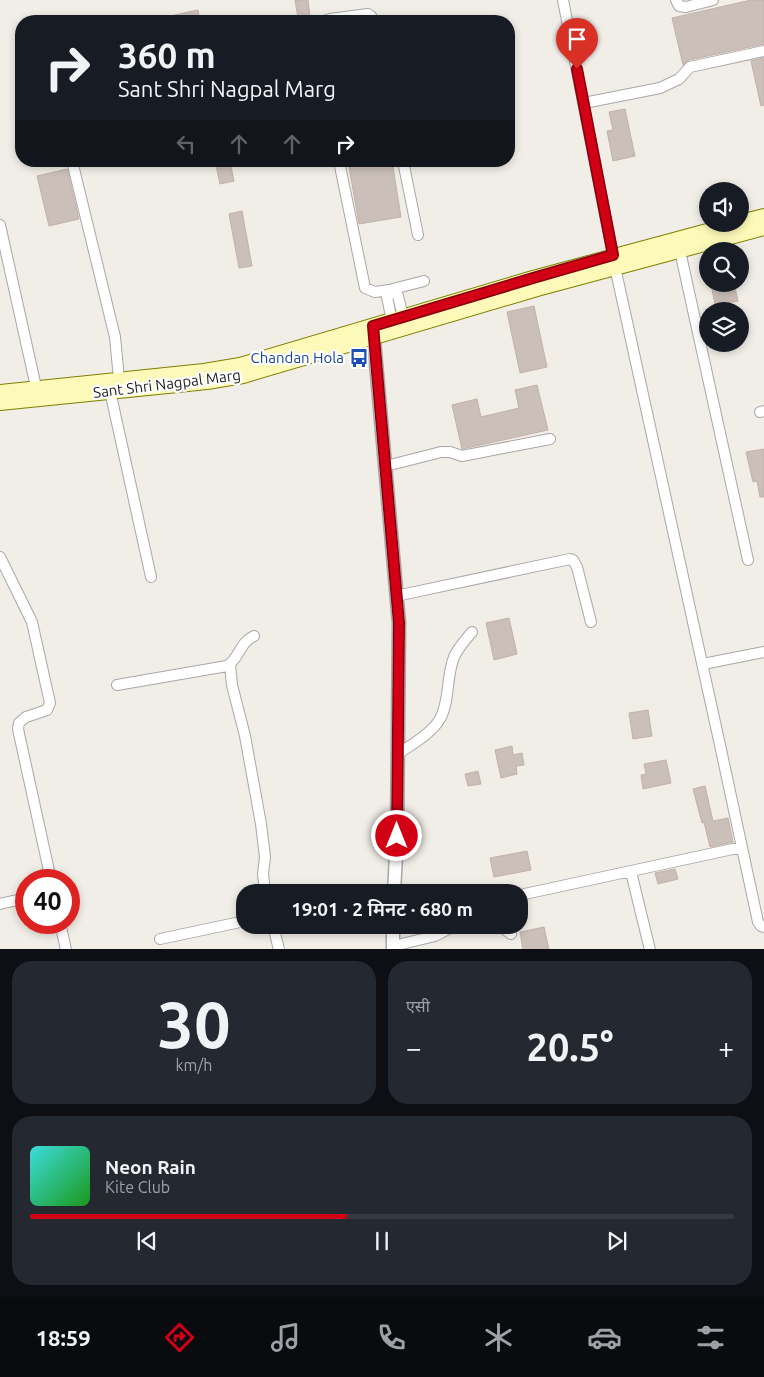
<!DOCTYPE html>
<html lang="hi">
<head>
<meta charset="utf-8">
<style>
	:root { --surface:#171b24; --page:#242831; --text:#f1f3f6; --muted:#9ea1a6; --line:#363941; --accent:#d10015 }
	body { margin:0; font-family:Ubuntu,"Noto Sans Devanagari",sans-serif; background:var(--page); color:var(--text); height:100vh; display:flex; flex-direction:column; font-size:19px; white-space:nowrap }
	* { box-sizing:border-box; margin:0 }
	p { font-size:16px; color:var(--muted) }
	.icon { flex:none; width:28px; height:28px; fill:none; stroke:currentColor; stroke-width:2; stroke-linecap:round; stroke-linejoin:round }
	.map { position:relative; height:949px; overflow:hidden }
	.details { display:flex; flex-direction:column; gap:12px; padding:12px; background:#0d0f14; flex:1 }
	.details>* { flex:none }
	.hud { position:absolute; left:15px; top:15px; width:500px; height:152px; border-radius:20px; box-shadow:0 2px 8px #0003; background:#171b24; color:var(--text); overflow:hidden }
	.fabs { position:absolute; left:699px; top:182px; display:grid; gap:10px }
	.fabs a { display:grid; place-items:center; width:50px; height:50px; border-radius:50%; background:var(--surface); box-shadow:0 2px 8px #0003; font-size:25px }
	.speed { position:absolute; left:15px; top:869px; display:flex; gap:10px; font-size:25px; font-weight:700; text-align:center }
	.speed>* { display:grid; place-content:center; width:65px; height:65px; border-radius:50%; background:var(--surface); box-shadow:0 2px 8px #0003; line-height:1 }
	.speed .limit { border:8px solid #d22; background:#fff; color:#111 }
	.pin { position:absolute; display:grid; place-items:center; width:42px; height:42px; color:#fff; margin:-51px -21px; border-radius:50% 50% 50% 0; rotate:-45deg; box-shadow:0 0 5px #0007 }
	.pin .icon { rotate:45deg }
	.me { position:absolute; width:55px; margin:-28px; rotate:0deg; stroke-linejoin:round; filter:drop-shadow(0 0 4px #0008) }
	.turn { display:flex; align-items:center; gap:18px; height:105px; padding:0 20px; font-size:22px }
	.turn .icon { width:65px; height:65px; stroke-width:2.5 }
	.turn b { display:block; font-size:35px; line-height:42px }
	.lanes { display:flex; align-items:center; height:48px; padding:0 20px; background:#0003; justify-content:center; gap:25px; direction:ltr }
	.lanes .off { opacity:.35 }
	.big { font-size:38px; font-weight:600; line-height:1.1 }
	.details .card { flex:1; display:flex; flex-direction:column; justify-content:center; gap:8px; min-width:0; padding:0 18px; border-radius:20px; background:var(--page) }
	.details .dial { align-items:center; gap:0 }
	.dial b { font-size:65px; line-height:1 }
	.song { display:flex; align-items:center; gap:15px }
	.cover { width:60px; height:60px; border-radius:8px; background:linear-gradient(135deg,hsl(180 70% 55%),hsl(120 70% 35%)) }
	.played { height:5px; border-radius:2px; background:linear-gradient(90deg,var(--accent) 45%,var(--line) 45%) }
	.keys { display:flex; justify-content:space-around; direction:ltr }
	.heat { display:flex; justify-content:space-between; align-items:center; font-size:28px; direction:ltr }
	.details .tiles { flex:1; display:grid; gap:12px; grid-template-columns:1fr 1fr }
	.card:last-child { grid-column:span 2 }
	.trip { position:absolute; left:236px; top:884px; width:292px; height:50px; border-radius:20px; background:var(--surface); box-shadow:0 2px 8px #0003; font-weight:600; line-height:50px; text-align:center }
	.dock { display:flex; height:80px; justify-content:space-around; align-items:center; background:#090b0e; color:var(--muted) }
	.dock .icon { width:35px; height:35px }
	.dock .current { color:var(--accent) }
	.dock b { font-size:22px; color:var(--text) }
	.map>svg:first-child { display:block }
</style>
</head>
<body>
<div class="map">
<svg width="764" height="950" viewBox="0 0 764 950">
	<rect width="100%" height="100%" fill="#f1ede7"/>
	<!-- building -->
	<path fill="#cabfb9" stroke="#c4b1a8" d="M 295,0 L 308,0 L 310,16 L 298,18 Z
		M 751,0 L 764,0 L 764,44 L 689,60 L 683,65 L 672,18 Z
		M 198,10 L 200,21 L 162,21 L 161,18 Z
		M 764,58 L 764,105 L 761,106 L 751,61 Z
		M 625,109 L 635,156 L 613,161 L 607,131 L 613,130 L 609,112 Z
		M 215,161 L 230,161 L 234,181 L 220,184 Z
		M 348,161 L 392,161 L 401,217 L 359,224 Z
		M 67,169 L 79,219 L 49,226 L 37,176 Z
		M 242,211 L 252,266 L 239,268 L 229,214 Z
		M 711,284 L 734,284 L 738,301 L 715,305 Z
		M 534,306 L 547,367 L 520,373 L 507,312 Z
		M 537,385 L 548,430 L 462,449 L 452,405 L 477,399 L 481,417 L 519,408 L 515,390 Z
		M 764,449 L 764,497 L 760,497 L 757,481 L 753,482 L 746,452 Z
		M 509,618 L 517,654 L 494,660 L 486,623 Z
		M 648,710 L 652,736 L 633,739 L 629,713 Z
		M 512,746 L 513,755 L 522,753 L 524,765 L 516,766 L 517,774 L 501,778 L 495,750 Z
		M 666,760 L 671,783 L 643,789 L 641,775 L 646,774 L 644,764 Z
		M 478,771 L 481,784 L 468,786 L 465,774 Z
		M 705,786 L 713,821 L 728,818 L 733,842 L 710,847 L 704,822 L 702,823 L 693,789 Z
		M 527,851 L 531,870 L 494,877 L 490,858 Z
		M 675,869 L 678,879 L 658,884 L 655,873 Z
		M 544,927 L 549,950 L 523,950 L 520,932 Z"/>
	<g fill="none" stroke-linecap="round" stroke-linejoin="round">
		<!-- minor casing -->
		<g stroke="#a8a8a8" stroke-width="12">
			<path id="minor" d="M 563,0 L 613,255
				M 676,0 L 679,6 L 686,7 L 713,0
				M 324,21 L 330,19 L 368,14 L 371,16 L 374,21
				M 584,103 L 660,88 L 679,79 L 690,67 L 764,51
				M 72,161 L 115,337 L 119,379
				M 339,161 L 365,288 L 375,292 L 389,290 L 390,294
				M 403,161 L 418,235
				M 0,225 L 36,387
				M 680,251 L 748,560
				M 615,267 L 720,745 L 758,922 L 761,926 L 764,927
				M 389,290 L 424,281
				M 392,321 L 387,297 L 390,294 L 395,292 L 398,296 L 403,317
				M 110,391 L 151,577
				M 760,412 L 764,411
				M 386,466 L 441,452 L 450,452 L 462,456 L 550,439
				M 0,557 L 32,622 L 50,703 L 47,710 L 26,717 L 19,723 L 18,729 L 51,880
				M 396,596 L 570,559 L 573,560 L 577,567 L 591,622
				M 703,664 L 764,652
				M 230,665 L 232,685 L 245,736 L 261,824 L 265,857 L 263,874 L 265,892
				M 117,685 L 227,666 C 240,658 239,643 254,636
				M 398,754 C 412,744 431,734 440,719 C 450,701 446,677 454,657 C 458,648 465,640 472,632
				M 631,872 L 650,950
				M 520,895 L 742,847
				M 0,904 L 26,898
				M 60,922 L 66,950
				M 273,925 L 279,950
				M 499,925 L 511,934
				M 160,939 L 245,921
				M 393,946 L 435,936 L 456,925"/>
		</g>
		<!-- tertiary casing -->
		<g stroke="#a8a8a8" stroke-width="15">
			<path id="tertiary" d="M 373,329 L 399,623 L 397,836 L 394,892
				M 393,925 L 393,950"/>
		</g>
		<!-- secondary casing -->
		<g stroke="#7e7f00" stroke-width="16">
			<path id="secondary" d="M 740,222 L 764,216
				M 0,392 L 204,371 L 240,365 L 533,278 L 733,224
				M 0,403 L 207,382 L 243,376 L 537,289 L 764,228"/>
		</g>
		<!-- minor -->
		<use href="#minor" stroke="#fff" stroke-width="10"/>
		<!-- tertiary -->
		<use href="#tertiary" stroke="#fff" stroke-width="12"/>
		<!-- secondary -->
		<use href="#secondary" stroke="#fdfab9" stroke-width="14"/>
	</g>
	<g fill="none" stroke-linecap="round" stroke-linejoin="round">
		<!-- route casing -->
		<g stroke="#88000e" stroke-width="12">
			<path id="route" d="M 397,836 L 399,623 L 373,326 L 533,278 L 613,255 L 577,69"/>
		</g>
		<!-- route -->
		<use href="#route" stroke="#d10015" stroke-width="9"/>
	</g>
	<!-- icons -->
	<defs>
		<g id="bus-bare" transform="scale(1.5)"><path d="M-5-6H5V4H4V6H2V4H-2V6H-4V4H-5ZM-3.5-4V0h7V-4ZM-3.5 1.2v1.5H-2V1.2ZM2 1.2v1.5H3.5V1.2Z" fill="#1a4fb4" stroke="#fff" stroke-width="2.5" paint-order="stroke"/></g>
	</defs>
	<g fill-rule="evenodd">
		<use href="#bus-bare" x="359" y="358"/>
	</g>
	<g text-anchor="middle" stroke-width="4.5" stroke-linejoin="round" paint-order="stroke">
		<!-- transit labels -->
		<g font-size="15" fill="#164399" stroke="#fff" text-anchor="end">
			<text x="344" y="363">Chandan Hola</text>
		</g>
		<!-- street labels -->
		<g font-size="15" fill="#212121" stroke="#fff">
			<text transform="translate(167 384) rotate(-7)" y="5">Sant Shri Nagpal Marg</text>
		</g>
	</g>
</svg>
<div class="fabs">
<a><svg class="icon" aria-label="sound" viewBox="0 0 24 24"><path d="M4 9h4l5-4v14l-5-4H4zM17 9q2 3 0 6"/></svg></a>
<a><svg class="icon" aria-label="search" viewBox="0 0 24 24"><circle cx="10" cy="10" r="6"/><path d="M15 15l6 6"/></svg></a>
<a><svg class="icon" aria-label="layers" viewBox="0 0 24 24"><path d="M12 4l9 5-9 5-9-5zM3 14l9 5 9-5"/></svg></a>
</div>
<div class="speed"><div class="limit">40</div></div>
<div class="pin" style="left:577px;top:69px;background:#d93025"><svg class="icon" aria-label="arrive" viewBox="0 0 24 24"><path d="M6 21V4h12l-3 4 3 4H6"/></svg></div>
<svg class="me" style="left:397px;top:836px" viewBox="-20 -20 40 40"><circle r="17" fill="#d10015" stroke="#fff" stroke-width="3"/><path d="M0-11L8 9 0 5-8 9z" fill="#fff"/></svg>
<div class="trip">19:01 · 2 मिनट · 680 m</div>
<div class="hud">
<div class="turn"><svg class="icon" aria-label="right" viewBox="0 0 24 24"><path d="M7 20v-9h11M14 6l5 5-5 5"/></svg><div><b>360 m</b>Sant Shri Nagpal Marg</div></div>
<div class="lanes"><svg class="icon off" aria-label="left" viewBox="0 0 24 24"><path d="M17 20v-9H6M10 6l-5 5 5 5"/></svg><svg class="icon off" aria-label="ahead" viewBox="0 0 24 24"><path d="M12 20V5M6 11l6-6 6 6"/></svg><svg class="icon off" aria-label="ahead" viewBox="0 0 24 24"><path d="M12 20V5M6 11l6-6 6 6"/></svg><svg class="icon" aria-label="right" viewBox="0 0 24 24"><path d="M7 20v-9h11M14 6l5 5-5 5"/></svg></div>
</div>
</div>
<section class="details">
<div class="tiles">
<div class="card dial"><b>30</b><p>km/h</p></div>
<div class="card"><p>एसी</p>
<div class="heat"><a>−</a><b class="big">20.5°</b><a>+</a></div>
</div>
<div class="card">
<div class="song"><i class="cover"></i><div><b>Neon Rain</b><p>Kite Club</p></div></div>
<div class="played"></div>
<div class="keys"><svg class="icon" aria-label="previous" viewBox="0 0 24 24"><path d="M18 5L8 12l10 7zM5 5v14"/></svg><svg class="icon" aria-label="pause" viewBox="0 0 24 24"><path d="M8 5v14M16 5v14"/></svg><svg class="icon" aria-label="next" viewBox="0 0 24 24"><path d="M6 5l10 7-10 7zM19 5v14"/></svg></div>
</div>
</div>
</section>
<nav class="dock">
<b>18:59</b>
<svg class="icon current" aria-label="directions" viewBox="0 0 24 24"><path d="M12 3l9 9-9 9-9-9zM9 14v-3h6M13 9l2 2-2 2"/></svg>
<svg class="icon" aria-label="music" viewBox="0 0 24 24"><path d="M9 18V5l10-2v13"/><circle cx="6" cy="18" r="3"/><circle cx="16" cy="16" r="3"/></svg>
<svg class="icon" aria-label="phone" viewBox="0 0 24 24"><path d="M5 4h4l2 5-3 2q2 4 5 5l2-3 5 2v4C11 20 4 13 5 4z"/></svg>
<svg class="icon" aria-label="climate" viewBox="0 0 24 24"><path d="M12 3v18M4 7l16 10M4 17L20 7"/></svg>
<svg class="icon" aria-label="car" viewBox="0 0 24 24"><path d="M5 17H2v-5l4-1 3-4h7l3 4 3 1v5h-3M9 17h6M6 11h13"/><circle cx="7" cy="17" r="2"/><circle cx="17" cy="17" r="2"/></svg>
<svg class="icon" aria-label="filters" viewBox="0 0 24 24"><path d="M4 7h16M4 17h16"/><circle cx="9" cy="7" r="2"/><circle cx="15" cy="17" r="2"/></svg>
</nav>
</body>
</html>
